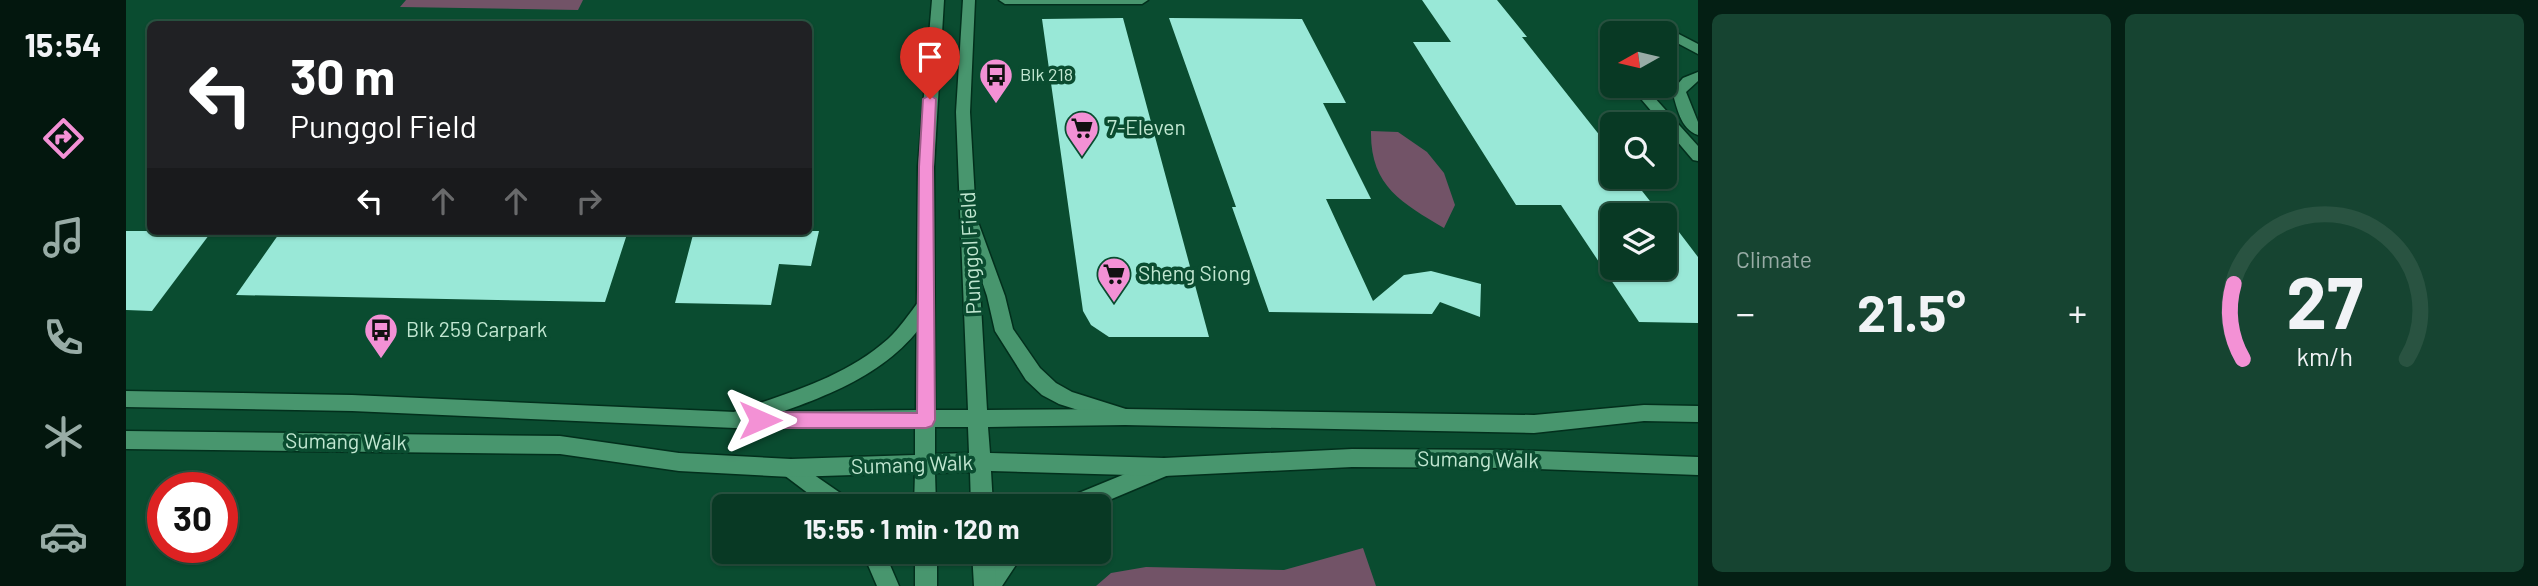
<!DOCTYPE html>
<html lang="en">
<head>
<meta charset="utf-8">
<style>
	:root { --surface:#083924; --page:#164431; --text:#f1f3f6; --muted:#98aca6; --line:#295341; --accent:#f391d5 }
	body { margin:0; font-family:Barlow,sans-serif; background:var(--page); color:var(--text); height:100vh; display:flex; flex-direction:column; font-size:26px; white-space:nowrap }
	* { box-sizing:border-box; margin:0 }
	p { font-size:23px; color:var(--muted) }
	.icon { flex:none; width:38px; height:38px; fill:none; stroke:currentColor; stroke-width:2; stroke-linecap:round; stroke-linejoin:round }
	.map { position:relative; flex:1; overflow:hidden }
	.side { display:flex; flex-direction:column; gap:14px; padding:14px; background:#041f14; width:840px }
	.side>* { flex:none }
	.top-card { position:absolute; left:21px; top:21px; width:665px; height:214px; border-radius:10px; box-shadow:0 2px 5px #0004,0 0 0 2px var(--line); background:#202124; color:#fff; overflow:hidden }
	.needle { width:46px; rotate:262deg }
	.fabs { position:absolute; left:1474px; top:21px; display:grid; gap:14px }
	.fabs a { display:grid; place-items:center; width:77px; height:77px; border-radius:10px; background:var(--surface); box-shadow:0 2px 5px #0004,0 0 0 2px var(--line); font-size:35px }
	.speed { position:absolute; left:21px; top:472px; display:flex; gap:14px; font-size:35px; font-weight:700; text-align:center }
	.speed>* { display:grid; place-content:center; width:91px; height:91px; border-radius:50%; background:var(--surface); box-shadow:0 2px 5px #0004,0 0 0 2px var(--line); line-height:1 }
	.speed .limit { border:10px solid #d22; background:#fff; color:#111 }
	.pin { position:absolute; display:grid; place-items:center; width:60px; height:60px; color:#fff; margin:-72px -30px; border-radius:50% 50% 50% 0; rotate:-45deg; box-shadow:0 0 7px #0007 }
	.pin .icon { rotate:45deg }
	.me { position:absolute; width:77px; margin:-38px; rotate:90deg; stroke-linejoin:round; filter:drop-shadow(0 0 5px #0008) }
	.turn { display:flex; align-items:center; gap:24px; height:147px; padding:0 28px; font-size:32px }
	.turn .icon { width:91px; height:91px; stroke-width:2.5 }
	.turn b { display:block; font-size:49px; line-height:60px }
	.lanes { display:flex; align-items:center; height:66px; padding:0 28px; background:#0003; justify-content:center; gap:35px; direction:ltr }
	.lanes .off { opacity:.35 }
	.big { font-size:52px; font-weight:700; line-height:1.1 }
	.side .card { flex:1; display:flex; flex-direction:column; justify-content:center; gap:10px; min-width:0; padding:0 24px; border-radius:10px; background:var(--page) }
	.side .dial { align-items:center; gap:0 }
	.dial svg { height:182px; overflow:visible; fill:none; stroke:var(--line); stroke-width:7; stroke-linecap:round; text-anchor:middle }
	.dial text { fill:var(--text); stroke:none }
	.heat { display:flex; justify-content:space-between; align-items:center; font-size:38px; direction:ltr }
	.side .tiles { flex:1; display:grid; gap:14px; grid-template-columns:repeat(2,1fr) }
	.trip { position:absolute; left:586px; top:494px; width:399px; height:70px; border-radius:10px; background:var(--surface); box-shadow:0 2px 5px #0004,0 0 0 2px var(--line); font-weight:700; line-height:70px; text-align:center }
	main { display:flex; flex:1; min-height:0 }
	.menu { display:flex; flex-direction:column; width:126px; justify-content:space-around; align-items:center; background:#03170e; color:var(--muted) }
	.menu .icon { width:49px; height:49px }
	.menu .current { color:var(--accent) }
	.menu b { font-size:32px; color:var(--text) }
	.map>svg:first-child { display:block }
</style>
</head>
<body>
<main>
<nav class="menu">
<b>15:54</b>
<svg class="icon current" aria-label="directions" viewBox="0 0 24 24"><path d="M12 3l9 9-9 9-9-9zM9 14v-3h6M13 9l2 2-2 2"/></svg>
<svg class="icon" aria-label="music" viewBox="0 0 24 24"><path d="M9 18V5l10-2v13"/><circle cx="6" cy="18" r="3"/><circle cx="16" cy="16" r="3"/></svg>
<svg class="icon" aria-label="phone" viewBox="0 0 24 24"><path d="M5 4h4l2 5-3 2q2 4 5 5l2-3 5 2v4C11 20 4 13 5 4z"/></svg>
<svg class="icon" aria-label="climate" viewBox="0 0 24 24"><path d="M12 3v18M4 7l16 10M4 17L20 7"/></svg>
<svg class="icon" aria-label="car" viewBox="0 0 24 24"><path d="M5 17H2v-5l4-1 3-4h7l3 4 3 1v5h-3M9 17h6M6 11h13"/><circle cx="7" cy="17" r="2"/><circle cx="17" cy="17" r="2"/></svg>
</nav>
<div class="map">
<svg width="1572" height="586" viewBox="0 0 1572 586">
	<rect width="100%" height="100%" fill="#0a4c30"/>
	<!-- green -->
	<path fill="#725367" d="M 280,0 L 457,0 L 452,10 L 274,7 Z
		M 1245,131 L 1272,132 L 1301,152 L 1318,173 L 1329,205 L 1318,228 C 1276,203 1244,186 1245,131 Z
		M 1237,548 L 1250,586 L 970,586 L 985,573 L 1020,567 L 1158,570 Z"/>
	<!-- building -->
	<path fill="#99e8d7" d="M 1296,0 L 1371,0 L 1401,37 L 1396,37 L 1486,151 L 1486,177 L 1505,177 L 1535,215 L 1486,215 L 1486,268 L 1538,268 L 1540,215 L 1572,257 L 1572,323 L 1513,322 L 1435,205 L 1390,205 L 1287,42 L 1325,42 Z
		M 997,18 L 1083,337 L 983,337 L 965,325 L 957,311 L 916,19 Z
		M 1043,18 L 1176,19 L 1220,103 L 1197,103 L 1245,199 L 1200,199 L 1247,301 L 1278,275 L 1305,271 L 1355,284 L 1354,317 L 1314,302 L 1306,314 L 1143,312 L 1106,207 L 1110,207 Z
		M 0,231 L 86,231 L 26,311 L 0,310 Z
		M 155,231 L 502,231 L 479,302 L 110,295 Z
		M 568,231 L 693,231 L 685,266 L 653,264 L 645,305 L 549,303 Z"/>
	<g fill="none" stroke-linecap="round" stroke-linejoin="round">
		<!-- lane casing -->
		<g stroke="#022f1c" stroke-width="3">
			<path id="lane" d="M 844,216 L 852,222 L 879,296 L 887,329 L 914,368 L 930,383 L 946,392 L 1003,410 L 1006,416 L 1003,422 L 996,424 L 933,404 L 916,395 L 900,380 L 869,331 L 861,296 L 836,222 Z
				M 799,299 L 805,301 L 808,306 C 768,380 683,402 609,428 L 602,426 L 599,420 L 602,414 C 658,394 717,379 762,339 C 774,328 783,314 793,301 Z
				M 1038,458 L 1045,460 L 1048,467 L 1045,474 L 969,506 L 935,506 L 938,499 Z
				M 665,459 L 723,499 L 726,506 L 699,506 L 658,475 L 655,468 L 658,461 Z
				M 736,551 L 758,551 L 773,586 L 751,586 Z
				M 875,551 L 899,551 L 876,586 L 852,586 Z"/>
		</g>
		<!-- street casing -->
		<g stroke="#022f1c" stroke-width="3">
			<path id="street" d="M 806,0 L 818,0 L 808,167 L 809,410 L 842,410 L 830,112 L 837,0 L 849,0 L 844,112 L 861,410 L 999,409 L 1408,415 L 1518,405 L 1572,406 L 1572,422 L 1518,421 L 1408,433 L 999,425 L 862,427 L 864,453 L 1038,458 L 1226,449 L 1385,450 L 1572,457 L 1572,475 L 1385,468 L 1226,467 L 1038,476 L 865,471 L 867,506 L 845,506 L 844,472 L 809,473 L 810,506 L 788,506 L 789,473 L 665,477 L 553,471 L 434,454 L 0,449 L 0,431 L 434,436 L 553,453 L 665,459 L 789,455 L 789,427 L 609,428 L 226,411 L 0,407 L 0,391 L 226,395 L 609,412 L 790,410 L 792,167 ZM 809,427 L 842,427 L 843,453 L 809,454 Z
				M 873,0 L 1022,0 L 1016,4 L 879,4 Z
				M 1516,25 L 1545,30 L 1572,44 L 1572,54 L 1538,36 L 1538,33 L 1486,33 L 1486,59 L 1481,58 L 1475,48 L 1475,29 Z
				M 1572,72 L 1572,81 L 1560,92 L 1572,122 L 1572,135 C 1554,129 1551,107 1546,91 L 1557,78 Z
				M 1504,86 L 1518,86 L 1572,146 L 1572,161 L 1567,160 Z
				M 789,551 L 811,551 L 811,586 L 789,586 Z
				M 846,551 L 868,551 L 870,586 L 848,586 Z"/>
		</g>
		<!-- lane -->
		<use href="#lane" fill="#48966e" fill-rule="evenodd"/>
		<!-- street -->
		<use href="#street" fill="#48966e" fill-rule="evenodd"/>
	</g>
	<!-- route -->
	<path fill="#f391d5" stroke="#9e5e8a" stroke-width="2" d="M 804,95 L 810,99 L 807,167 L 809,420 L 806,426 L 800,428 L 634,428 L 627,425 L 625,420 L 627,414 L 634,412 L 791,413 L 793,167 L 797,99 Z"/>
	<!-- icons -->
	<defs>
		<g id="bus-pin" transform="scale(1.75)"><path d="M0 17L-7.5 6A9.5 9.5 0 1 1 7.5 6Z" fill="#f391d5" stroke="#0a4c30"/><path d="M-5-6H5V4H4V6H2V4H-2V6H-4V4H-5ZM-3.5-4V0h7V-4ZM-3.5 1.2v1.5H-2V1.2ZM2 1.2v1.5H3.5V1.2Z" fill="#111"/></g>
		<g id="supermarket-pin" transform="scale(1.75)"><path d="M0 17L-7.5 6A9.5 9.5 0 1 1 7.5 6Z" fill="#f391d5" stroke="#0a4c30"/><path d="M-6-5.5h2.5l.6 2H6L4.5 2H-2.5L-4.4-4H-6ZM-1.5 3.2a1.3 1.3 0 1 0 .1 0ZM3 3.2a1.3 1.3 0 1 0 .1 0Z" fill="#111"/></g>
	</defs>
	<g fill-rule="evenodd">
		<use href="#bus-pin" x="870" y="75"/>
		<use href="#supermarket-pin" x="956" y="128"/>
		<use href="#supermarket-pin" x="988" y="274"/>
		<use href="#bus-pin" x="255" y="330"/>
	</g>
	<g text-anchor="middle" stroke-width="7" stroke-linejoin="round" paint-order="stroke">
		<!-- far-poi labels -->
		<g font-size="18" fill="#c1e7d1" stroke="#0a4c30" text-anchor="start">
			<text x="894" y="81">Blk 218</text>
		</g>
		<!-- poi labels -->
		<g font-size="21" fill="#c1e7d1" stroke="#0a4c30" text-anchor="start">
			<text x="981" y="135">7-Eleven</text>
			<text x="1012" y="281">Sheng Siong</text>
			<text x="280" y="337">Blk 259 Carpark</text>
		</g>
		<!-- street labels -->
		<g font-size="21" fill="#c1e7d1" stroke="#0a4c30">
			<text transform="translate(845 253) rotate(-93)" y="7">Punggol Field</text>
			<text transform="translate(220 442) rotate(1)" y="7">Sumang Walk</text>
			<text transform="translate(1352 460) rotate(1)" y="7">Sumang Walk</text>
			<text transform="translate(786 465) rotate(-2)" y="7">Sumang Walk</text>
		</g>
	</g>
</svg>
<div class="fabs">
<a><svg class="needle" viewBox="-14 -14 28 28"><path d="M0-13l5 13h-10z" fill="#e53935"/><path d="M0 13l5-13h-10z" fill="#98aca6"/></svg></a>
<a><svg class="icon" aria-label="search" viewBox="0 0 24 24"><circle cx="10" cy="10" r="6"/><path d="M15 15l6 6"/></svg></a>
<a><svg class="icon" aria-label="layers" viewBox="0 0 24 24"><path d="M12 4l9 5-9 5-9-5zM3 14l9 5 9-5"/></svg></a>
</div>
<div class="speed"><div class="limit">30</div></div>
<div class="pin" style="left:804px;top:99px;background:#d93025"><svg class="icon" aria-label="arrive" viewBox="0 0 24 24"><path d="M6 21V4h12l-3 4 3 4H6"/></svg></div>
<svg class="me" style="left:634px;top:420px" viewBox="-20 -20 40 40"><path d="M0-17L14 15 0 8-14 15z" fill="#f391d5" stroke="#fff" stroke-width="4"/></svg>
<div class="trip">15:55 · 1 min · 120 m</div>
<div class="top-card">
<div class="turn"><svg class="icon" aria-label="left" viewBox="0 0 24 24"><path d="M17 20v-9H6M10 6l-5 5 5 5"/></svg><div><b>30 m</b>Punggol Field</div></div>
<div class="lanes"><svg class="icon" aria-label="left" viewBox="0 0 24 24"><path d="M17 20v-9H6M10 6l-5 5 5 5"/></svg><svg class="icon off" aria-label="ahead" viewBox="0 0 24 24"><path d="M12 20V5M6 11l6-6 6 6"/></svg><svg class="icon off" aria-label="ahead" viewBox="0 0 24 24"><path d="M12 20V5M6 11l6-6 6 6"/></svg><svg class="icon off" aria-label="right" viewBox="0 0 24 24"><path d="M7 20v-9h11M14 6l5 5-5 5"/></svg></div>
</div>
</div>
<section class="side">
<div class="tiles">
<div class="card"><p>Climate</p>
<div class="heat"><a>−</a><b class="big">21.5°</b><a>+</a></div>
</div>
<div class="card dial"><svg viewBox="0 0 100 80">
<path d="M14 69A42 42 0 1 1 86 69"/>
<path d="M14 69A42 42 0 0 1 10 36" stroke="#f391d5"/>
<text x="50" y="56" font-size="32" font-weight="700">27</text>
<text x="50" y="72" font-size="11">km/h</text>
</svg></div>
</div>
</section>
</main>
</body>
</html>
